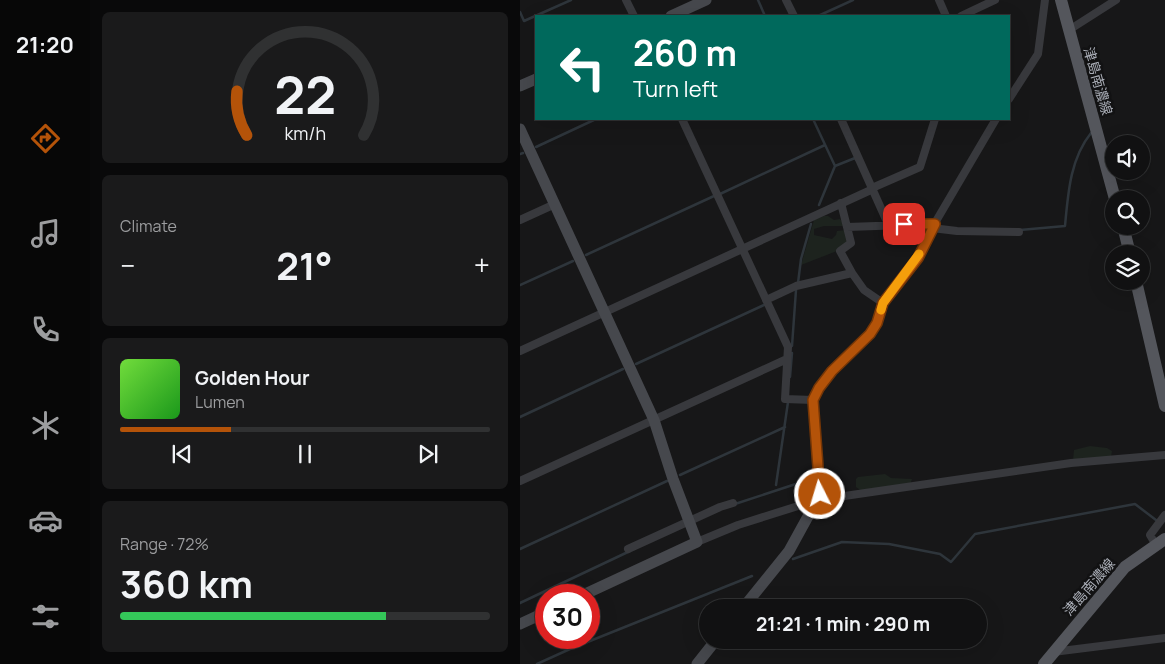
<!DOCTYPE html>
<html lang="en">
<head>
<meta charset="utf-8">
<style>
	:root { --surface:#111112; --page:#1a1a1b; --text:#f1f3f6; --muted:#9c9d9f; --line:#303132; --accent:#b45309 }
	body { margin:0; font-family:Manrope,"Noto Sans JP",sans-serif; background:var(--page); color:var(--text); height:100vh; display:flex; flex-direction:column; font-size:19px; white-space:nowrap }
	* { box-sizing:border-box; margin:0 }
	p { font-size:16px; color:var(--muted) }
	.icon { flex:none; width:28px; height:28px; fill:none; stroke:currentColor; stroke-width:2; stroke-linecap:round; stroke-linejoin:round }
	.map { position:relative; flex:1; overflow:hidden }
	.drawer { display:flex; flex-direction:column; gap:12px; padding:12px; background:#09090a; width:430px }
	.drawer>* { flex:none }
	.top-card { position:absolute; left:15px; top:15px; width:475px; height:105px; border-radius:0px; box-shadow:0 5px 20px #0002,0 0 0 1px var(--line); background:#00695c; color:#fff; overflow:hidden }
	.tools { position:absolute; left:585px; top:135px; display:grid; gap:10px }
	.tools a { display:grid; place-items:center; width:45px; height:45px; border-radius:50%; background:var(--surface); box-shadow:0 5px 20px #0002,0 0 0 1px var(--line); font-size:25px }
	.speed { position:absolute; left:15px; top:584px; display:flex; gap:10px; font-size:25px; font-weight:700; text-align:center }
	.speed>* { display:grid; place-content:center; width:65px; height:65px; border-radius:50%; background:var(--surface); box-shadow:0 5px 20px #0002,0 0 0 1px var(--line); line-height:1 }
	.speed .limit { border:8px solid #d22; background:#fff; color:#111 }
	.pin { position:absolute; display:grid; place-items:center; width:42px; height:42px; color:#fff; margin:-21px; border-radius:10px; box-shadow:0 2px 8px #0006 }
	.me { position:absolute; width:55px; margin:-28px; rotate:355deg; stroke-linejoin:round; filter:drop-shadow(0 0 4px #0008) }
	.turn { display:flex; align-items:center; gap:18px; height:105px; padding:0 15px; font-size:22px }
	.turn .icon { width:65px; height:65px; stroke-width:2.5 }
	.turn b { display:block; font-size:35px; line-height:42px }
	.big { font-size:38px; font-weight:700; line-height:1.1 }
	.drawer .card { flex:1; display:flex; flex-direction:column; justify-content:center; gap:8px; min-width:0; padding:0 18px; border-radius:8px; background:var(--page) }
	.drawer .dial { align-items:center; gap:0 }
	.dial svg { height:130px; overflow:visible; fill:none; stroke:var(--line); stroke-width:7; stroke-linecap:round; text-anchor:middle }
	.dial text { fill:var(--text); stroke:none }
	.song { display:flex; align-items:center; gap:15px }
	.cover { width:60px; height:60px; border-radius:8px; background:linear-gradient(135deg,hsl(100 70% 55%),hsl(120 70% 35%)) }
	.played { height:5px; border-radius:2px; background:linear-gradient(90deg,var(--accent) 30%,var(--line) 30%) }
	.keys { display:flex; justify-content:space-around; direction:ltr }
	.heat { display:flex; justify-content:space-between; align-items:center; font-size:28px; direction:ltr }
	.charge { height:8px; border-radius:4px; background:linear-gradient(90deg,#34c759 72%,var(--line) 0) }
	.trip { position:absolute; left:179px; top:599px; width:288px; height:50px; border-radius:25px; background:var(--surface); box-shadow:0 5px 20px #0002,0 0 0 1px var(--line); font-weight:700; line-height:50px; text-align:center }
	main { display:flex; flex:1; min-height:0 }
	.dock { display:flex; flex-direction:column; width:90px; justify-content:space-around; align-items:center; background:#070707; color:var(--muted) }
	.dock .icon { width:35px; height:35px }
	.dock .selected { color:var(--accent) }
	.dock b { font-size:22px; color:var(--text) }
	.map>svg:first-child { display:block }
</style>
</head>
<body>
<main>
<nav class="dock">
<b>21:20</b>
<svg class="icon selected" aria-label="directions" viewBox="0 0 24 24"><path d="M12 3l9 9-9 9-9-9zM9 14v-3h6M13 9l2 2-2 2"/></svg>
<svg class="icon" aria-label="music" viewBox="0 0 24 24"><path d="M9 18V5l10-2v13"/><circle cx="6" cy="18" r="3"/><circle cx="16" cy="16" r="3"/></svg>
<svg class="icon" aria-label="phone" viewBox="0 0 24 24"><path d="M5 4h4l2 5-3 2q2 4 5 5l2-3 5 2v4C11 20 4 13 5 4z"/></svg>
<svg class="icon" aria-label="climate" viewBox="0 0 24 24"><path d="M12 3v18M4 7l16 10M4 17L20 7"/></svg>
<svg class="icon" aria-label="car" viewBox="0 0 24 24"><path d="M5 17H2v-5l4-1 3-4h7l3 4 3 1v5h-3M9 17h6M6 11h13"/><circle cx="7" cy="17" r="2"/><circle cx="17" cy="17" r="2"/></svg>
<svg class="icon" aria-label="filters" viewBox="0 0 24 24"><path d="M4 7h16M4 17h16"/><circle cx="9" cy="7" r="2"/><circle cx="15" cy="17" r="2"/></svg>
</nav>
<section class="drawer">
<div class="card dial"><svg viewBox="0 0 100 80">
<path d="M14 69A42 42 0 1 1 86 69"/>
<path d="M14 69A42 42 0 0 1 8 42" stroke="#b45309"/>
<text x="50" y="56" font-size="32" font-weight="700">22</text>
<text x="50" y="72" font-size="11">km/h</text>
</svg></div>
<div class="card"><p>Climate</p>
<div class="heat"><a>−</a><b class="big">21°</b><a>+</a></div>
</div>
<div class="card">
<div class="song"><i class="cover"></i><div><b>Golden Hour</b><p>Lumen</p></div></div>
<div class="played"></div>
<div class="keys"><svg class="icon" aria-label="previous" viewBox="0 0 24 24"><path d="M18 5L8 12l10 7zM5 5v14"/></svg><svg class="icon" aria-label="pause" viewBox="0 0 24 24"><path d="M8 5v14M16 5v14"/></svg><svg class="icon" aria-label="next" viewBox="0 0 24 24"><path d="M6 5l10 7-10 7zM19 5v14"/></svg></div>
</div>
<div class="card"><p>Range · 72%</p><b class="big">360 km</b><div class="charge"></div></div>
</section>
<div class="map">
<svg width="645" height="664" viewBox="0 0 645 664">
	<rect width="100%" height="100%" fill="#171718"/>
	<!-- green -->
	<path fill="#1d231e" d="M 304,216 L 308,216 L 314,220 L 320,219 L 323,222 L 323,226 L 304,226 L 294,229 L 294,235 L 312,239 L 316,235 L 317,231 L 326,230 L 329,243 L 317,251 L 281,265 L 294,220 Z
		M 570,446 L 587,448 L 592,451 L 591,457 L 553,460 L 554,450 Z
		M 365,474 L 371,478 L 392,479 L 390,485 L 343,492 L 336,487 L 336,479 L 338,477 Z"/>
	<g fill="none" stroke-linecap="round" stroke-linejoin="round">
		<!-- stream -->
		<path stroke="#2e353b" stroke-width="2.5" d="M 238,0 L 245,16
			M 0,12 L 4,21 L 51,0
			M 298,16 L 333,0
			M 293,119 L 315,166 L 299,205
			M 16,147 L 76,119
			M 0,154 L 3,153
			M 315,166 L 335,158 L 336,160
			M 200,194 L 305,145
			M 500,230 L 545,226 C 548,194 550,159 571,133
			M 66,255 L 194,196
			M 278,283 L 281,259 L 291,224
			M 0,285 L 53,261
			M 272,346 L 276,290
			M 116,364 L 244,305
			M 270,377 L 272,353
			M 0,417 L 103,369
			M 160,475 L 265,427
			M 256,485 L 268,402
			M 215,504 L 294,478
			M 0,549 L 147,481
			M 273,559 L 322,542 L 369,544 L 420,554 L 431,562 L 455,534 L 615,504 L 636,520
			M 0,603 L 110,551
			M 17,664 L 50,649 L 232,576"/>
		<!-- street -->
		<path stroke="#38393d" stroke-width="8" d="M 106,0 L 114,16
			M 266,0 L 274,16
			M 419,0 L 426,16
			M 441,16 L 475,0
			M 549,30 L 596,0
			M 489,99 L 518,54 L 525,0
			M 162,119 L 268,347 L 265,399 L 293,400
			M 321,119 L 368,224
			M 352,188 L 400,167 L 415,119
			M 321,203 L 327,227
			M 0,220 L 35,204
			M 412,228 L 437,231 L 499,232
			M 332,273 L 344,290 L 363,303
			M 246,300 L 276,286 L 332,273 L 320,251 L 331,243 L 327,227 L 415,224
			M 0,351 L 353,189
			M 0,481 L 267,359
			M 297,500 L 300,494 L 293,400 L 299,388 L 312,371 L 350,334 L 357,323 L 363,303 L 398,258 L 412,228 L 476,119
			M 177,542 L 218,525 L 297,500 L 551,463 L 645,455
			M 636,545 L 630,535 L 645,515
			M 108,549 L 200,507 L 213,503
			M 533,652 L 645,638"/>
		<!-- secondary -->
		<path stroke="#46484d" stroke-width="11" d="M 151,16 L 186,0
			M 0,86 L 16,79
			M 0,129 L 134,420 L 153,479 L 177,542 L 63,595
			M 223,608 L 269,551 L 297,500
			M 0,624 L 26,612
			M 177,664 L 196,640"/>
		<!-- primary -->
		<path stroke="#54565c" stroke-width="12" d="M 541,0 L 595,199
			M 603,226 L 610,254
			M 616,281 L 645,406
			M 524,664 L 605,567 L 645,539"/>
	</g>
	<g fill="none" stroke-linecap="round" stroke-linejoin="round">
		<!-- route casing -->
		<g stroke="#753606" stroke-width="12">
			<path id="route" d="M 300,494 L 293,400 L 299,388 L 312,371 L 350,334 L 357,323 L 363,303 L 398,258 L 415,224 L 384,224"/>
		</g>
		<!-- route -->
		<use href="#route" stroke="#b45309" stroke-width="9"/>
		<!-- slow -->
		<path stroke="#f59e0b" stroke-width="9" d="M 361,310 L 363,303 L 399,254"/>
	</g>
	<g text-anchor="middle" stroke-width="5" stroke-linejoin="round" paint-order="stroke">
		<!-- street labels -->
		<g font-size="14" fill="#aaaeb7" stroke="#121213">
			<text transform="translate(578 81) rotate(74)" y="5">津島南濃線</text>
			<text transform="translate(569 587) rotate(-49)" y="5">津島南濃線</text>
		</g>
	</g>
</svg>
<div class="tools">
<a><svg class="icon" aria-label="sound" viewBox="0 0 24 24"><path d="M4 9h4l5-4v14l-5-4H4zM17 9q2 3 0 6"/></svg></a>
<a><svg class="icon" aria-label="search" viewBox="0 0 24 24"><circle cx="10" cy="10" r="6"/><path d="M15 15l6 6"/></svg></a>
<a><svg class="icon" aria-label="layers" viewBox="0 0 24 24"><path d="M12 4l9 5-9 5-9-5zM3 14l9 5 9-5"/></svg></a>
</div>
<div class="speed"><div class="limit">30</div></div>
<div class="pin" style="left:384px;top:224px;background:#d93025"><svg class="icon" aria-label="arrive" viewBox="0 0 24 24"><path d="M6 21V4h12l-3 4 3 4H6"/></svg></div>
<svg class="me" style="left:300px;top:494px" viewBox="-20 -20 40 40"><circle r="17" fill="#b45309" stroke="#fff" stroke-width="3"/><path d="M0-11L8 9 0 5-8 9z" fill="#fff"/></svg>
<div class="trip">21:21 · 1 min · 290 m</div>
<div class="top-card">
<div class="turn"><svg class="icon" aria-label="left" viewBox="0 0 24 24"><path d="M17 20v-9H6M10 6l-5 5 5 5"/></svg><div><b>260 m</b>Turn left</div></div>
</div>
</div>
</main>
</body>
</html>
